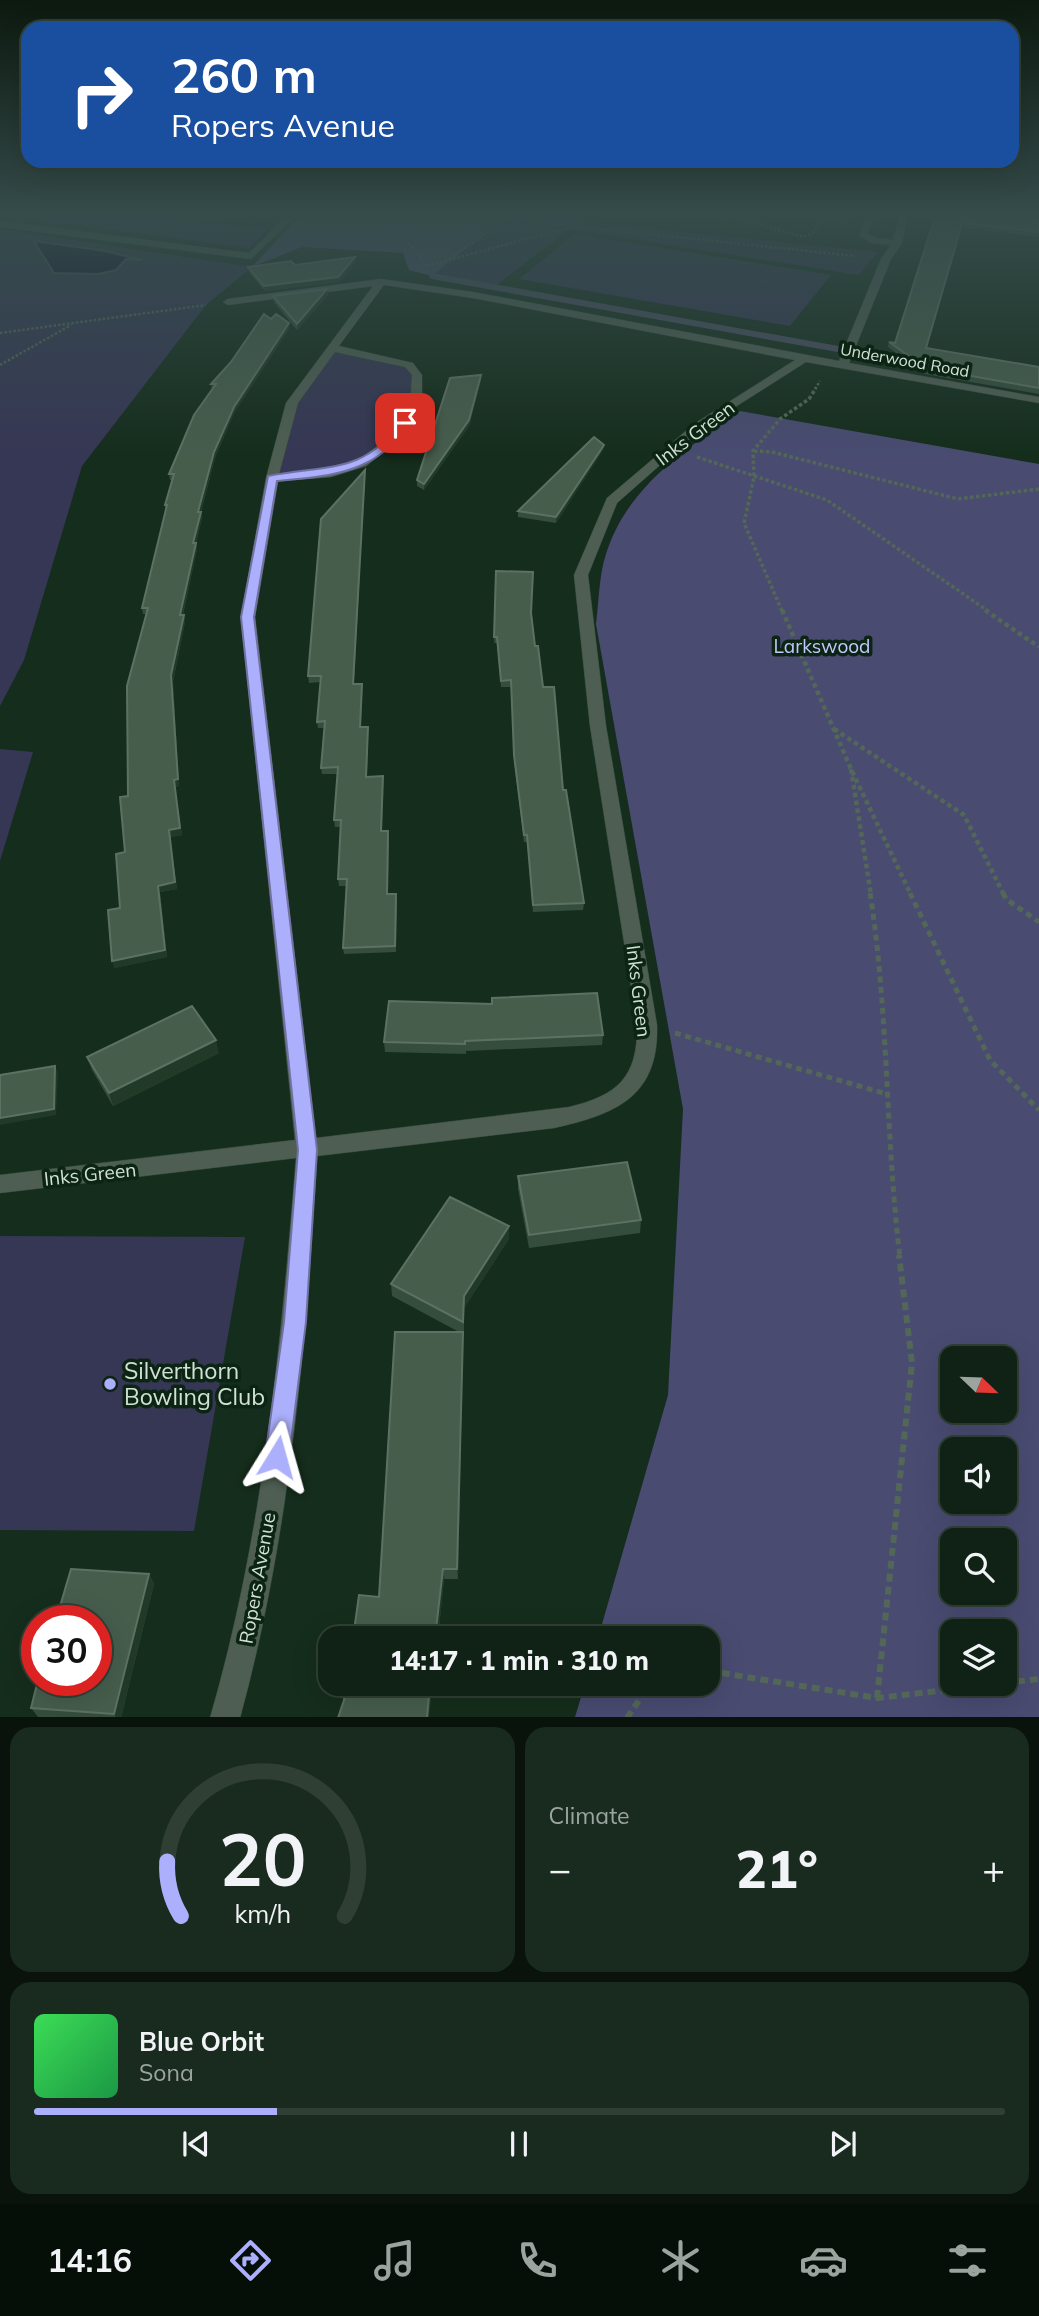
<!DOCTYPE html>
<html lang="en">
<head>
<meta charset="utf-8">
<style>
	:root { --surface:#102215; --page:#192a1e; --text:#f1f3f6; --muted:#9ca4a0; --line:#303f34; --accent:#acaffb }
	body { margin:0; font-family:Mulish,sans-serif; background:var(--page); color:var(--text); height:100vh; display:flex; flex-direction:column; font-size:26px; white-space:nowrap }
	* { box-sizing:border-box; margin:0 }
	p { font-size:23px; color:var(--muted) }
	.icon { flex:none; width:38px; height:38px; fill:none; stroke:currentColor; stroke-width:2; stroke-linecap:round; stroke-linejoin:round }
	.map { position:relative; height:1717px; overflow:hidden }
	.details { display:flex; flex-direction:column; gap:10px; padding:10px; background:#09130c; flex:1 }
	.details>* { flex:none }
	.top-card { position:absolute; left:21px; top:21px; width:998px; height:147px; border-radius:21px; box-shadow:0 7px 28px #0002,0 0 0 2px var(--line); background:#1a4fa0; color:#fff; overflow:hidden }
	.needle { width:46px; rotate:113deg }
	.buttons { position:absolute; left:940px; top:1346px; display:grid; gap:14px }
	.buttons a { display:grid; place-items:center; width:77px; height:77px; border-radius:14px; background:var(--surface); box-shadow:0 7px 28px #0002,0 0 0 2px var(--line); font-size:35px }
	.speed { position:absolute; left:21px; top:1605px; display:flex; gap:14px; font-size:35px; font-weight:700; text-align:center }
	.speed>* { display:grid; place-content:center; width:91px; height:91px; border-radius:50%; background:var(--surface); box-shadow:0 7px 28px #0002,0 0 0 2px var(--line); line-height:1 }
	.speed .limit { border:10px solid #d22; background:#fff; color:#111 }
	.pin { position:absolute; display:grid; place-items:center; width:60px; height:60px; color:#fff; margin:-30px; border-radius:14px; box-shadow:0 4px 10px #0006 }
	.me { position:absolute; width:77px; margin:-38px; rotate:8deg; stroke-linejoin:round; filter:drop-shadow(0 0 5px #0008) }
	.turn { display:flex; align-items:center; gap:24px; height:147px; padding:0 35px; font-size:32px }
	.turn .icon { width:91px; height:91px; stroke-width:2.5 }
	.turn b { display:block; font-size:49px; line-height:60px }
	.big { font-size:52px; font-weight:800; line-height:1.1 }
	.details .tile { flex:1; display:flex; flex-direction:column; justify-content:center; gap:10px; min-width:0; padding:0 24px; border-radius:21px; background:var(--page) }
	.details .dial { align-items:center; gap:0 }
	.dial svg { height:182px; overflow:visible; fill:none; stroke:var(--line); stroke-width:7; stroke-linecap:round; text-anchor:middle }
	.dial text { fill:var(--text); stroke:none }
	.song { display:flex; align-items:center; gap:21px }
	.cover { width:84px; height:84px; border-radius:10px; background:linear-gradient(135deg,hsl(130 70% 55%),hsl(140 70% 35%)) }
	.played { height:7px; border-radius:4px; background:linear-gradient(90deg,var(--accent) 25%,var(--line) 25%) }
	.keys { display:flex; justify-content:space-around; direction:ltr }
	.heat { display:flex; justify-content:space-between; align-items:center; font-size:38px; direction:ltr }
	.details .tiles { flex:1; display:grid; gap:10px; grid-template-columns:1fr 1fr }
	.tile:last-child { grid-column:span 2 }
	.trip { position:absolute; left:318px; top:1626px; width:402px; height:70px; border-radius:21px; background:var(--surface); box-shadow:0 7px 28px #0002,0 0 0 2px var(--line); font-weight:800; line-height:70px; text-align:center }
	.tab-bar { display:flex; height:112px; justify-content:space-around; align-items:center; background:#060e08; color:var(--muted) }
	.tab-bar .icon { width:49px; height:49px }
	.tab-bar .active { color:var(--accent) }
	.tab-bar b { font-size:32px; color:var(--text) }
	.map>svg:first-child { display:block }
</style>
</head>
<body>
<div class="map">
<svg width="1039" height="1718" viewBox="0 0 1039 1718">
	<rect width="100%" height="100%" fill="#152d1c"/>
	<!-- green -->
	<path fill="#363754" d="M 147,215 L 268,229 L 250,248 L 0,216 Z
		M 507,215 L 571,215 L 586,222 L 878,252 L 859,275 L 569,229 L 494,287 L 432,276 Z
		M 0,229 L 252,267 L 206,305 L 82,466 L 24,660 L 0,706 Z
		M 575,234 L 831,275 L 790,326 L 519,279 Z
		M 333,348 L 409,365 L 417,375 L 416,408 L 395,438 L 362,463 L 331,473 L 272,478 L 292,403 Z
		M 0,749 L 33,752 L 0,861 Z
		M 0,1236 L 245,1237 L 194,1531 L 0,1530 Z"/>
	<!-- forest -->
	<path fill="#494b71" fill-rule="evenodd" d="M 300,215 L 507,215 L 432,276 L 409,270 L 403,253 L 302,247 L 252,267 Z
		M 740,411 L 1039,464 L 1039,1717 L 575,1717 L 585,1684 L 709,1684 L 709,1638 L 598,1638 L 668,1395 L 683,1109 L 596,624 C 599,601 599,575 606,554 C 627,487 685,450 740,411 ZM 952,1358 L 1004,1358 L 1004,1410 L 952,1410 ZM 952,1449 L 1004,1449 L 1004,1502 L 952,1502 ZM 952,1540 L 1004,1540 L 1004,1592 L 952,1592 ZM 952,1631 L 1004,1631 L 1004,1684 L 952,1684 Z"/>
	<!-- water -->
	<path fill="#0e0c2c" stroke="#494c5f" stroke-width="2" d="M 34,241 L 105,251 L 142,260 L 126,259 L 116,270 L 98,274 L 54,273 Z"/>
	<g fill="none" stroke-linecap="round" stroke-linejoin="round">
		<!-- stream -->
		<path stroke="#494c5f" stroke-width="6" d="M 506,215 L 434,263 L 432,276 L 849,351"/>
		<!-- minor casing -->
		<g stroke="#334a3a" stroke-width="1">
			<path id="minor" d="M 287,215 L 296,215 L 251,259 L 0,227 L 0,221 L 249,253 Z
				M 867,215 L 875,215 L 867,233 L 877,238 L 893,240 L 900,215 L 908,215 L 902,243 L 891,259 L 849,363 L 1039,397 L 1039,403 L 806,362 L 702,428 L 617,503 L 588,575 L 606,726 L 657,1025 C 659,1097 616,1114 554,1128 L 317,1156 C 306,1344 290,1535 240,1718 L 210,1718 C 263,1536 281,1346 296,1158 L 0,1193 L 0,1175 L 295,1140 L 241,617 L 266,478 L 286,403 L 373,286 L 228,305 L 223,302 L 228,299 L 381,279 L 473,292 L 839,361 L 881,259 L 891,245 L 872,243 L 859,236 ZM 384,285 L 473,298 L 795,360 L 694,424 L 607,498 L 574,575 L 590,726 L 637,1025 C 638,1077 618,1095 569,1107 L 316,1138 L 255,617 L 278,481 L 331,477 L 366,466 L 399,440 L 422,408 L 422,375 L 413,363 L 339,346 ZM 335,352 L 405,367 L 412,375 L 410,408 L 391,436 L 358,460 L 330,469 L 279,474 L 298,403 Z"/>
		</g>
		<!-- path-far4 -->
		<path stroke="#536758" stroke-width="2.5" stroke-dasharray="2.5 2" stroke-linecap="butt" d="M 342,215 C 375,225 410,232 425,266
			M 450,215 L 496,227
			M 520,215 L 544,223 L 855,256
			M 708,215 L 737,218 L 803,237 L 813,233 L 823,218 L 846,221
			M 450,259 L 512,215
			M 427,266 L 570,227
			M 0,333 L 206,305
			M 0,365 L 71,325
			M 815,389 L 820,381"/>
		<!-- path-far3 -->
		<path stroke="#536758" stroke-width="3.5" stroke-dasharray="3.5 2.5" stroke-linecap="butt" d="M 754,451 L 772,452 L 958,499 L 1039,489
			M 697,457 L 827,500 L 988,611
			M 782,611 L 744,523 L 754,477 L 753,451 L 780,419 L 809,399 L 816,388"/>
		<!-- path-far2 -->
		<path stroke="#536758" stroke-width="4.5" stroke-dasharray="4.5 3.5" stroke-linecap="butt" d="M 782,610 L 851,769 L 911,895
			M 985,610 L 1039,647
			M 834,729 L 964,815 L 1004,895
			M 851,769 L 871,895"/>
		<!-- path-far1 -->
		<path stroke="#536758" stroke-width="5" stroke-dasharray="6 4.5" stroke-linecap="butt" d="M 870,893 C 889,1013 885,1136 900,1257
			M 910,893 L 990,1060 L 1039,1110
			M 1003,893 L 1006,899 L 1039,922
			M 675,1033 L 887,1094"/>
		<!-- path -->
		<path stroke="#536758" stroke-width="6" stroke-dasharray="8 5" stroke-linecap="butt" d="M 709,1671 L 877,1698 L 1000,1684
			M 1004,1683 L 1039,1679
			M 877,1698 L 912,1363 L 899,1255
			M 627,1718 L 650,1684"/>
		<!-- minor -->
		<use href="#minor" fill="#4e5e52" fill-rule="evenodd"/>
	</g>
	<!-- wall -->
	<path fill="#354d3c" d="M 165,215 L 229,215 L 220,221 Z
		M 646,215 L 684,215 L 682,218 Z
		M 965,217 L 1039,218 L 1039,237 L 964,228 Z
		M 356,262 L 339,282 L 265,291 L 249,272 L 248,267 Z
		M 327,289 L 328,295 L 297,330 L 274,302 L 273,296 Z
		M 271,319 L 289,329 L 234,413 L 215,458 L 201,512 L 202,518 L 196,543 L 197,549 L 183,615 L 184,615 L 185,622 L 173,682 L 179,786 L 175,787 L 182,835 L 170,837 L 177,889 L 160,892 L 167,957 L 114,968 L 125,852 L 128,796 L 146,614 L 143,614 L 142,608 L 166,511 L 165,505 L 172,480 L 170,480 L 169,474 L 212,390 L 211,384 Z
		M 889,342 L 1039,367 L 1039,394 L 925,374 L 888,347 Z
		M 481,380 L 469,426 L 424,490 L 417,486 L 417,480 Z
		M 604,445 L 603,450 L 556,523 L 518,517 L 518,511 Z
		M 365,470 L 354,684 L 362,691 L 361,727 L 368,727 L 367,777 L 383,776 L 382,831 L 389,837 L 388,894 L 397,901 L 396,952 L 344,954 L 343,948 L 346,886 L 339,886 L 338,879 L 341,827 L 335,827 L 334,820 L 337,774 L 322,774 L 321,768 L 324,728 L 318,728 L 317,722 L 320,682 L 309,683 L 308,676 Z
		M 496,571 L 532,614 L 535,646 L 584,903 L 583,910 L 533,912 L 527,842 L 524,842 L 514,762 L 511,687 L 501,687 L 497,643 L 494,643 Z
		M 603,1035 L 602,1045 L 466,1051 L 466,1054 L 385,1052 L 384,1042 Z
		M 219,1053 L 113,1106 L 92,1070 L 87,1057 Z
		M 518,1176 L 641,1220 L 640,1233 L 529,1248 L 518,1189 Z
		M 509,1239 L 464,1308 L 464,1334 L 463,1334 L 458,1579 L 444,1579 L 438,1638 L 353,1638 L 379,1597 L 459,1332 L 392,1296 L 391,1284 Z
		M 149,1574 L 154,1584 L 121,1718 L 38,1717 L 31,1708 Z"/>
	<!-- shaded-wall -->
	<path fill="#213a28" d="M 222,215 L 229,215 L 220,221 L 219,216 Z
		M 355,257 L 356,262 L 339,282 L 265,291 L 264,286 Z
		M 327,289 L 328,295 L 297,330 L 297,324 Z
		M 289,323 L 289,329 L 234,413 L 215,458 L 199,518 L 198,512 L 214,452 L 234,407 Z
		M 481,375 L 481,380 L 469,426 L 424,490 L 424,484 Z
		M 604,445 L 603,450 L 556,523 L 556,517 Z
		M 365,470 L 365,475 L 353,691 L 353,684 Z
		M 201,512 L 202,518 L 194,549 L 193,543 Z
		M 196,543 L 197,549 L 181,622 L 180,615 Z
		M 184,615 L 185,622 L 173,682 L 179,786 L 175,787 L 182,835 L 170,837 L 177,889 L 160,892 L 167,957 L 114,968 L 112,961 L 158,886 L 169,830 L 174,780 L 171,675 Z
		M 216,1040 L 219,1053 L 113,1106 L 109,1093 Z
		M 55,1066 L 58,1073 L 56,1115 L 0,1125 L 0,1118 Z
		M 509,1226 L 509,1239 L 464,1308 L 464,1334 L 464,1296 Z
		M 463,1332 L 463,1344 L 458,1579 L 457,1569 Z
		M 443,1569 L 444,1579 L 438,1638 L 435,1638 Z
		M 149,1574 L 154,1584 L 121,1718 L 116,1718 L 114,1714 Z
		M 430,1684 L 433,1684 L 429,1718 L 427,1718 Z"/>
	<!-- building -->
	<path fill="#465d4c" stroke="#5c7162" stroke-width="2" d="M 978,215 L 1024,215 L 1039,218 L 1039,232 L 965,223 L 965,217 Z
		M 964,217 L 926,348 L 1039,367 L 1039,388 L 926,368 L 889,342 L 895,343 L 933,223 Z
		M 355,257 L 338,277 L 264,286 L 248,267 L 291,261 L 295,265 Z
		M 327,289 L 297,324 L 273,296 Z
		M 264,314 L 271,319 L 276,314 L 289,323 L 234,407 L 214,452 L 198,512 L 201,512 L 193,543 L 196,543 L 180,615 L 184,615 L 171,675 L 178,779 L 174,780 L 180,828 L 169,830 L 175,882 L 158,886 L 165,950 L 112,961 L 108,910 L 120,908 L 116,854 L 125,852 L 120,797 L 128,796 L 127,686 L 148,608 L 142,608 L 167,505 L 165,505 L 174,474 L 169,474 L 194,415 L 216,384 L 211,384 L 231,362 Z
		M 481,375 L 469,420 L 424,484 L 417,480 L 450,378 Z
		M 594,437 L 604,445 L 556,517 L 518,511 Z
		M 365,470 L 353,684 L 362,684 L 360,727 L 368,727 L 366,777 L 383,776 L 381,831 L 388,831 L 387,894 L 396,894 L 395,946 L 343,948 L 347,879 L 338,879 L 341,820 L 334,820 L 338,767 L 321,768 L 325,721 L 317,722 L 321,676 L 308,676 L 321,519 Z
		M 496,571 L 533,572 L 531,613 L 535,646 L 538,646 L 543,687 L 554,687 L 563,790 L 566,790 L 584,903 L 533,905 L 527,835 L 524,835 L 514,755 L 511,680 L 501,681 L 497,637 L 494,637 Z
		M 597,993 L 603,1035 L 465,1041 L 465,1044 L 384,1042 L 389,1001 L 492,1004 L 492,998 Z
		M 192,1006 L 216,1040 L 109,1093 L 87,1057 Z
		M 55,1066 L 54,1109 L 0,1118 L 0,1075 Z
		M 627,1162 L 641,1220 L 529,1235 L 518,1176 Z
		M 450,1197 L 509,1226 L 464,1296 L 463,1322 L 391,1284 Z
		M 395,1332 L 463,1332 L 457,1569 L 443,1569 L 435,1638 L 353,1638 L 359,1595 L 379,1597 Z
		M 71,1569 L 149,1574 L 114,1714 L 31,1708 L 38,1680 L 96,1680 L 96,1620 L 56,1620 Z
		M 346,1684 L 430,1684 L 427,1718 L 338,1718 L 344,1700 Z"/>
	<!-- sky -->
	<linearGradient id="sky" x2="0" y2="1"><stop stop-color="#0c190f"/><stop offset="0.47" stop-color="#354c4b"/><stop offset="1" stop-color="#354c4b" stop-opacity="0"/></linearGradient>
	<rect width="1039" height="455" fill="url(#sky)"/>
	<!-- route -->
	<path fill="#acaffb" stroke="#7072a3" stroke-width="2" d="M 402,421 L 411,423 C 376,473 333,476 277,481 L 254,617 L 317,1150 L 306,1322 L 289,1457 L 285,1465 L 277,1469 L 269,1465 L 265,1457 L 284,1322 L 298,1150 L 241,617 L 268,476 C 325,464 363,476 402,421 Z"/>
	<!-- markers -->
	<circle fill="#acaffb" stroke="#0b2413" stroke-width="2.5" cx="110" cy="1384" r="7"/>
	<g text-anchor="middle" stroke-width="7" stroke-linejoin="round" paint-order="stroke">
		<!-- far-street labels -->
		<g font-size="16" fill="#d2e0d5" stroke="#0b2413">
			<text transform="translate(905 360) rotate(10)" y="6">Underwood Road</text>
		</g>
		<!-- street labels -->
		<g font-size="19" fill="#d2e0d5" stroke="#0b2413">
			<text transform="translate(695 433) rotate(-37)" y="7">Inks Green</text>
			<text transform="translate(639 991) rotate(83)" y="7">Inks Green</text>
			<text transform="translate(90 1174) rotate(-6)" y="7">Inks Green</text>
			<text transform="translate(257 1578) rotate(-80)" y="7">Ropers Avenue</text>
		</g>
		<!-- park labels -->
		<g font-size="19" fill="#c4c8fd" stroke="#0b2413">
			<text x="822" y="653">Larkswood</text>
		</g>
		<!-- near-poi labels -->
		<g font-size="23" fill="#d2e0d5" stroke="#0b2413" text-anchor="start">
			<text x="124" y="1379">Silverthorn<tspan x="124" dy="26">Bowling Club</tspan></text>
		</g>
	</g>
</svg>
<div class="buttons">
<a><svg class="needle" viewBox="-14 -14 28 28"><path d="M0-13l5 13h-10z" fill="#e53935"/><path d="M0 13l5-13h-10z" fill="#9ca4a0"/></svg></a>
<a><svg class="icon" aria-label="sound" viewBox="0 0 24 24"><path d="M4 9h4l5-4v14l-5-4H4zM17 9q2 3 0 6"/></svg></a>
<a><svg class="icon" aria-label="search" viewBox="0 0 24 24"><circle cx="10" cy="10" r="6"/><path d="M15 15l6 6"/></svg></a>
<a><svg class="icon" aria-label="layers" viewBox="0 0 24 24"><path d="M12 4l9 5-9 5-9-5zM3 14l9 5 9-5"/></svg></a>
</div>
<div class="speed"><div class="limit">30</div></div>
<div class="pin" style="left:405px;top:423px;background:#d93025"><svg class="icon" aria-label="arrive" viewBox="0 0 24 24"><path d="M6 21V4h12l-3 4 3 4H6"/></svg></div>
<svg class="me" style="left:277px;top:1457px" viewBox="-20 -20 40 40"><path d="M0-17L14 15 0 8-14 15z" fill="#acaffb" stroke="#fff" stroke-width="4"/></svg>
<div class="trip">14:17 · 1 min · 310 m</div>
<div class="top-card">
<div class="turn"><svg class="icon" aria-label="right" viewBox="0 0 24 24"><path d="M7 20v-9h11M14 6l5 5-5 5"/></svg><div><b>260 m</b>Ropers Avenue</div></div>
</div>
</div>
<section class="details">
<div class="tiles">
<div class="tile dial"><svg viewBox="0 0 100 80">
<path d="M14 69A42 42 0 1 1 86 69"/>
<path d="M14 69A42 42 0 0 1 8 45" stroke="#acaffb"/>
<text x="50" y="56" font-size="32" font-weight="700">20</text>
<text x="50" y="72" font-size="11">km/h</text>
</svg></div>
<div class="tile"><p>Climate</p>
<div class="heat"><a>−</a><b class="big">21°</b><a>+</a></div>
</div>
<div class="tile">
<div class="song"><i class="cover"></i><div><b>Blue Orbit</b><p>Sona</p></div></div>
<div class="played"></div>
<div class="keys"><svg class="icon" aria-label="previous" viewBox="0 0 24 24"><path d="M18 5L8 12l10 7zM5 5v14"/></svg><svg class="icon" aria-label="pause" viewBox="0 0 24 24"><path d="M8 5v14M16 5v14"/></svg><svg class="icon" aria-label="next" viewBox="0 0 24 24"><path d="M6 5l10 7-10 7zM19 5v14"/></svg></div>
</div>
</div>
</section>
<nav class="tab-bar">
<b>14:16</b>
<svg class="icon active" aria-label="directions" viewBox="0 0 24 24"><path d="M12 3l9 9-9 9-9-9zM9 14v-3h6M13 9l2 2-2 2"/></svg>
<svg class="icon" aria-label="music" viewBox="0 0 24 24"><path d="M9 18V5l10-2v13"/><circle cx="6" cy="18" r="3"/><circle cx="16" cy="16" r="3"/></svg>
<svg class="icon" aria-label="phone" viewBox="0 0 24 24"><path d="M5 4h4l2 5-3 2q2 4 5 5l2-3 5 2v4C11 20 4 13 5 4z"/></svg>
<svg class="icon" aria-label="climate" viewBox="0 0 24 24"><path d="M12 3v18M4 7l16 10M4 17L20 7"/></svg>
<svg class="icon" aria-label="car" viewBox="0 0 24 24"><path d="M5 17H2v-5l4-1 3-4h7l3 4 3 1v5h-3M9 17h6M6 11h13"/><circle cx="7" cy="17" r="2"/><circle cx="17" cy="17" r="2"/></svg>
<svg class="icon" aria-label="filters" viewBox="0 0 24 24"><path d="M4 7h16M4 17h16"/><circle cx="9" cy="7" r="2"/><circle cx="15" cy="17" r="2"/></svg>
</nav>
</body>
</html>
